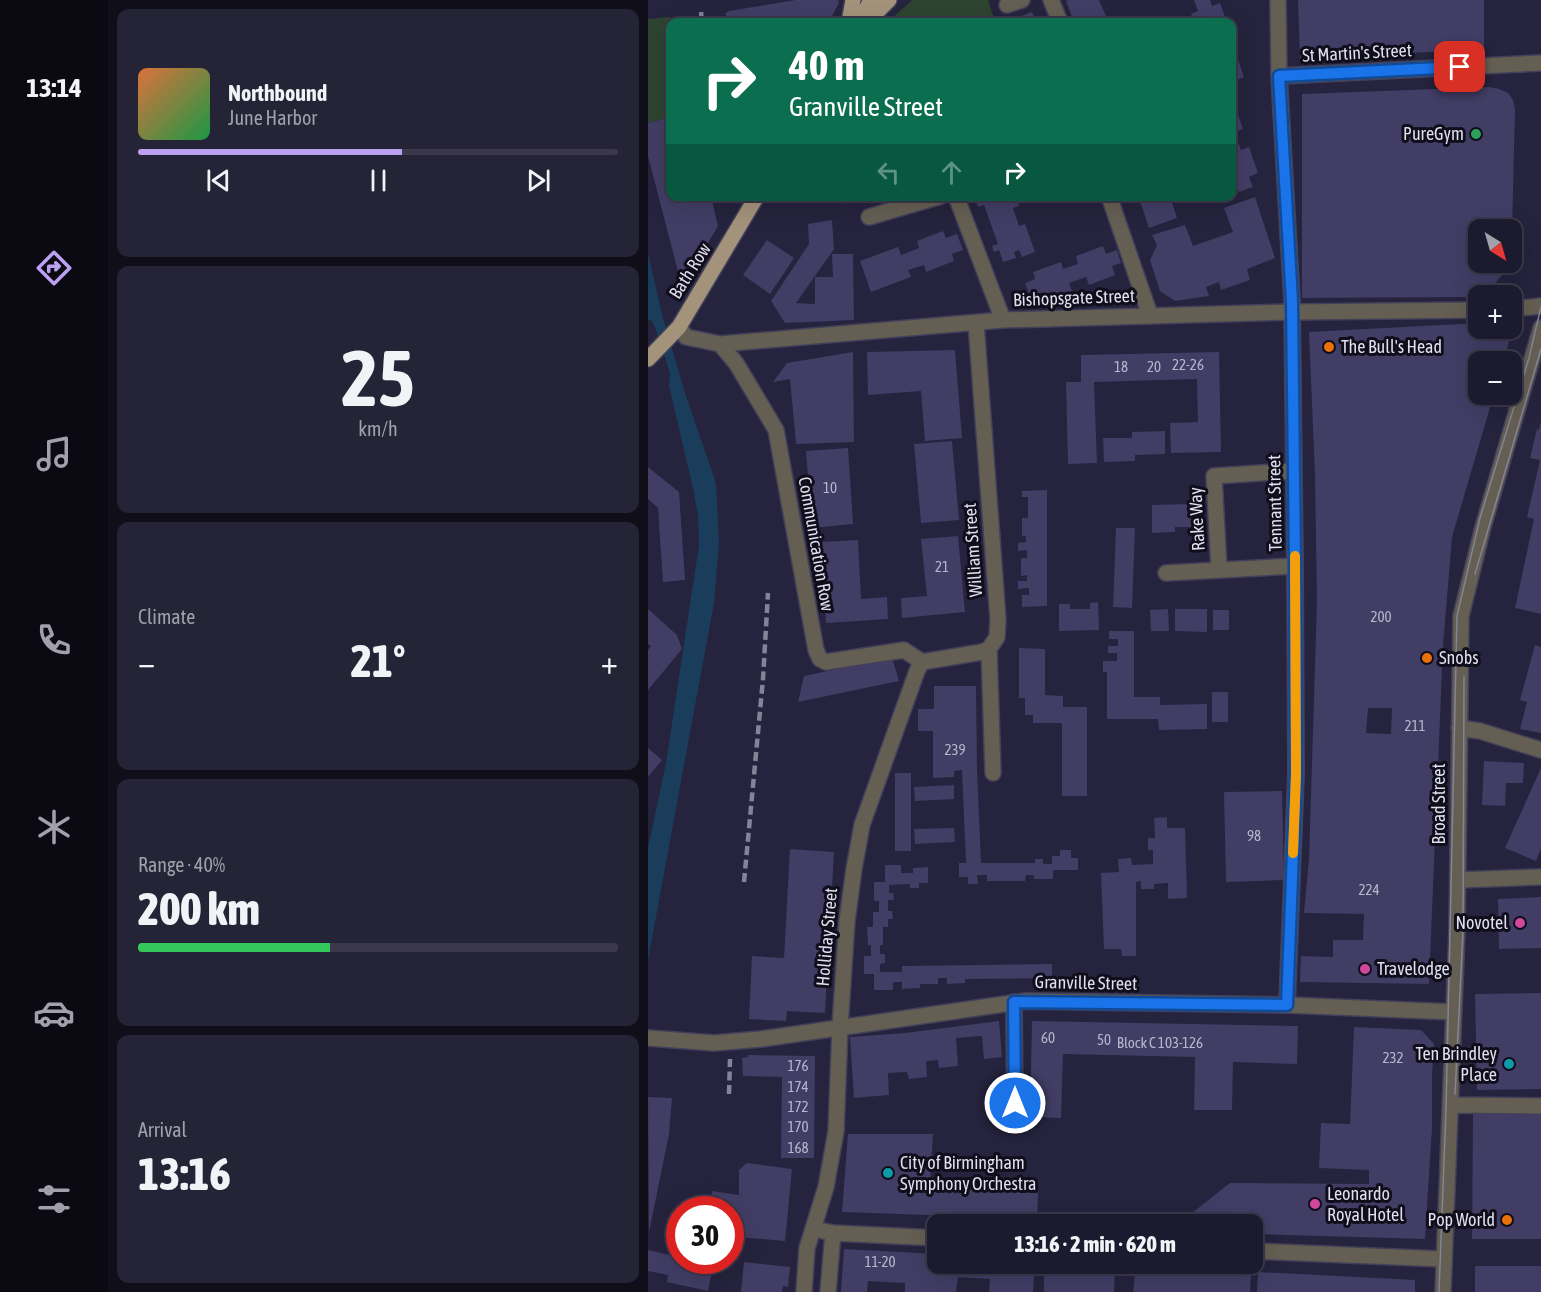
<!DOCTYPE html>
<html lang="en">
<head>
<meta charset="utf-8">
<style>
	:root { --surface:#1c1a2e; --page:#252336; --text:#f1f3f6; --muted:#a0a1aa; --line:#3a384a; --accent:#bca0f2 }
	body { margin:0; font-family:"Asap Condensed",sans-serif; background:var(--page); color:var(--text); height:100vh; display:flex; flex-direction:column; font-size:22px; white-space:nowrap }
	* { box-sizing:border-box; margin:0 }
	p { font-size:20px; color:var(--muted) }
	.icon { flex:none; width:33px; height:33px; fill:none; stroke:currentColor; stroke-width:2; stroke-linecap:round; stroke-linejoin:round }
	.map { position:relative; flex:1; overflow:hidden }
	.side { display:flex; flex-direction:column; gap:9px; padding:9px; background:#0f0e19; width:540px }
	.side>* { flex:none }
	.hud { position:absolute; left:18px; top:18px; width:570px; height:183px; border-radius:12px; box-shadow:0 6px 24px #0002,0 0 0 2px var(--line); background:#0b6e4f; color:#fff; overflow:hidden }
	.needle { width:39px; rotate:143deg }
	.tools { position:absolute; left:820px; top:219px; display:grid; gap:12px }
	.tools a { display:grid; place-items:center; width:54px; height:54px; border-radius:12px; background:var(--surface); box-shadow:0 6px 24px #0002,0 0 0 2px var(--line); font-size:30px }
	.speed { position:absolute; left:18px; top:1196px; display:flex; gap:12px; font-size:30px; font-weight:700; text-align:center }
	.speed>* { display:grid; place-content:center; width:78px; height:78px; border-radius:50%; background:var(--surface); box-shadow:0 6px 24px #0002,0 0 0 2px var(--line); line-height:1 }
	.speed .limit { border:9px solid #d22; background:#fff; color:#111 }
	.pin { position:absolute; display:grid; place-items:center; width:51px; height:51px; color:#fff; margin:-26px; border-radius:12px; box-shadow:0 3px 9px #0006 }
	.me { position:absolute; width:66px; margin:-33px; rotate:0deg; stroke-linejoin:round; filter:drop-shadow(0 0 4px #0008) }
	.turn { display:flex; align-items:center; gap:21px; height:126px; padding:0 24px; font-size:27px }
	.turn .icon { width:78px; height:78px; stroke-width:2.5 }
	.turn b { display:block; font-size:42px; line-height:51px }
	.lanes { display:flex; align-items:center; height:57px; padding:0 24px; background:#0003; justify-content:center; gap:30px; direction:ltr }
	.lanes .off { opacity:.35 }
	.big { font-size:45px; font-weight:800; line-height:1.1 }
	.side .card { flex:1; display:flex; flex-direction:column; justify-content:center; gap:9px; min-width:0; padding:0 21px; border-radius:12px; background:var(--page) }
	.side .dial { align-items:center; gap:0 }
	.dial b { font-size:78px; line-height:1 }
	.song { display:flex; align-items:center; gap:18px }
	.cover { width:72px; height:72px; border-radius:9px; background:linear-gradient(135deg,hsl(20 70% 55%),hsl(140 70% 35%)) }
	.played { height:6px; border-radius:3px; background:linear-gradient(90deg,var(--accent) 55%,var(--line) 55%) }
	.keys { display:flex; justify-content:space-around; direction:ltr }
	.heat { display:flex; justify-content:space-between; align-items:center; font-size:33px; direction:ltr }
	.charge { height:9px; border-radius:4px; background:linear-gradient(90deg,#34c759 40%,var(--line) 0) }
	.trip { position:absolute; left:279px; top:1214px; width:336px; height:60px; border-radius:12px; background:var(--surface); box-shadow:0 6px 24px #0002,0 0 0 2px var(--line); font-weight:800; line-height:60px; text-align:center }
	main { display:flex; flex:1; min-height:0 }
	.menu { display:flex; flex-direction:column; width:108px; justify-content:space-around; align-items:center; background:#0b0a12; color:var(--muted) }
	.menu .icon { width:42px; height:42px }
	.menu .on { color:var(--accent) }
	.menu b { font-size:27px; color:var(--text) }
	.map>svg:first-child { display:block }
</style>
</head>
<body>
<main>
<nav class="menu">
<b>13:14</b>
<svg class="icon on" aria-label="directions" viewBox="0 0 24 24"><path d="M12 3l9 9-9 9-9-9zM9 14v-3h6M13 9l2 2-2 2"/></svg>
<svg class="icon" aria-label="music" viewBox="0 0 24 24"><path d="M9 18V5l10-2v13"/><circle cx="6" cy="18" r="3"/><circle cx="16" cy="16" r="3"/></svg>
<svg class="icon" aria-label="phone" viewBox="0 0 24 24"><path d="M5 4h4l2 5-3 2q2 4 5 5l2-3 5 2v4C11 20 4 13 5 4z"/></svg>
<svg class="icon" aria-label="climate" viewBox="0 0 24 24"><path d="M12 3v18M4 7l16 10M4 17L20 7"/></svg>
<svg class="icon" aria-label="car" viewBox="0 0 24 24"><path d="M5 17H2v-5l4-1 3-4h7l3 4 3 1v5h-3M9 17h6M6 11h13"/><circle cx="7" cy="17" r="2"/><circle cx="17" cy="17" r="2"/></svg>
<svg class="icon" aria-label="filters" viewBox="0 0 24 24"><path d="M4 7h16M4 17h16"/><circle cx="9" cy="7" r="2"/><circle cx="15" cy="17" r="2"/></svg>
</nav>
<section class="side">
<div class="card">
<div class="song"><i class="cover"></i><div><b>Northbound</b><p>June Harbor</p></div></div>
<div class="played"></div>
<div class="keys"><svg class="icon" aria-label="previous" viewBox="0 0 24 24"><path d="M18 5L8 12l10 7zM5 5v14"/></svg><svg class="icon" aria-label="pause" viewBox="0 0 24 24"><path d="M8 5v14M16 5v14"/></svg><svg class="icon" aria-label="next" viewBox="0 0 24 24"><path d="M6 5l10 7-10 7zM19 5v14"/></svg></div>
</div>
<div class="card dial"><b>25</b><p>km/h</p></div>
<div class="card"><p>Climate</p>
<div class="heat"><a>−</a><b class="big">21°</b><a>+</a></div>
</div>
<div class="card"><p>Range · 40%</p><b class="big">200 km</b><div class="charge"></div></div>
<div class="card"><p>Arrival</p><b class="big">13:16</b></div>
</section>
<div class="map">
<svg width="893" height="1292" viewBox="0 0 893 1292">
	<rect width="100%" height="100%" fill="#25233d"/>
	<!-- green -->
	<path fill="#2e4330" d="M 264,0 L 340,0 L 347,22 L 240,22 Z
		M 22,17 L 22,117 L 0,123 L 0,19 Z"/>
	<!-- water -->
	<path fill="#193d5a" d="M 0,253 L 14,314 L 37,393 L 68,483 L 71,544 L 66,603 L 0,960 L 0,848 L 18,763 L 51,545 L 50,516 L 45,488 L 21,386 L 22,373 L 7,327 L 4,321 L 0,320 Z"/>
	<!-- building -->
	<path fill="#413d65" fill-rule="evenodd" d="M 148,0 L 190,0 L 191,3 L 181,22 L 83,22 L 77,14 L 81,11 Z
		M 421,0 L 451,0 L 458,16 L 451,19 L 452,22 L 426,22 L 418,1 Z
		M 546,0 L 562,0 L 564,6 L 572,3 L 579,22 L 546,22 L 543,14 L 550,11 Z
		M 650,0 L 836,0 L 836,49 L 652,59 Z
		M 384,12 L 388,22 L 357,22 Z
		M 586,48 L 596,77 L 584,82 L 584,49 Z
		M 841,87 L 851,89 L 860,93 L 865,100 L 867,110 L 864,230 L 831,230 L 831,262 L 863,262 L 854,275 L 844,287 L 818,297 L 654,298 L 654,94 Z
		M 584,98 L 595,129 L 586,132 L 593,150 L 601,147 L 610,173 L 601,177 L 605,187 L 591,192 L 588,183 L 584,185 Z
		M 22,117 L 22,196 L 63,196 L 70,226 L 34,287 L 0,156 L 0,123 Z
		M 191,196 L 214,196 L 214,197 L 194,204 Z
		M 334,196 L 368,196 L 371,206 L 365,208 L 371,226 L 377,224 L 387,252 L 374,257 L 371,250 L 366,252 L 368,258 L 355,262 L 351,250 L 346,252 L 344,246 L 350,244 L 336,205 L 330,207 L 328,201 L 334,199 Z
		M 499,196 L 522,196 L 529,218 L 501,228 L 492,201 L 500,199 Z
		M 607,197 L 627,258 L 599,269 L 602,280 L 573,290 L 571,282 L 558,287 L 561,296 L 527,301 L 512,291 L 502,260 L 509,245 L 504,235 L 537,225 L 545,246 L 585,232 L 576,208 Z
		M 184,220 L 186,249 L 148,303 L 167,304 L 167,277 L 185,277 L 184,254 L 205,254 L 206,320 L 137,323 L 123,301 L 161,244 L 160,224 Z
		M 295,231 L 298,238 L 309,234 L 315,250 L 304,254 L 306,261 L 278,272 L 276,265 L 260,270 L 263,277 L 223,292 L 212,261 L 250,247 L 253,255 L 271,248 L 269,241 Z
		M 119,240 L 146,258 L 122,294 L 95,275 Z
		M 455,246 L 458,254 L 469,250 L 473,263 L 464,266 L 467,275 L 441,285 L 438,277 L 421,283 L 424,291 L 398,300 L 395,292 L 382,296 L 377,283 L 387,279 L 385,272 L 413,262 L 415,269 L 430,264 L 428,256 Z
		M 831,323 L 831,328 L 859,328 L 862,337 L 856,362 L 831,362 L 831,394 L 846,394 L 804,537 L 795,645 L 781,984 L 652,982 L 653,956 L 685,957 L 685,940 L 715,940 L 716,914 L 656,913 L 661,859 L 669,602 L 667,476 L 661,332 ZM 720,708 L 744,708 L 743,734 L 718,733 Z
		M 307,350 L 314,438 L 277,441 L 273,391 L 220,395 L 219,352 Z
		M 205,352 L 206,442 L 148,444 L 142,379 L 125,382 L 139,363 Z
		M 571,352 L 573,452 L 523,453 L 522,423 L 550,422 L 549,379 L 446,382 L 449,463 L 420,464 L 418,382 L 433,382 L 433,355 Z
		M 892,424 L 893,424 L 893,614 L 867,608 L 886,519 L 879,517 L 892,460 L 882,458 L 889,429 L 891,430 Z
		M 517,431 L 517,454 L 487,455 L 487,461 L 456,462 L 455,438 L 484,438 L 484,432 Z
		M 304,441 L 311,520 L 273,523 L 266,444 Z
		M 200,448 L 205,524 L 164,528 L 158,451 Z
		M 0,467 L 31,492 L 37,580 L 15,582 L 10,508 L 0,499 Z
		M 399,490 L 399,606 L 374,607 L 374,595 L 381,595 L 381,588 L 370,589 L 370,581 L 379,581 L 379,575 L 373,576 L 373,558 L 379,558 L 379,550 L 370,551 L 370,543 L 378,542 L 378,536 L 374,536 L 374,518 L 380,518 L 380,497 L 374,497 L 374,491 Z
		M 544,504 L 545,527 L 527,527 L 527,532 L 504,533 L 504,505 Z
		M 468,528 L 487,528 L 484,608 L 465,607 Z
		M 310,536 L 317,612 L 254,618 L 253,598 L 279,596 L 273,539 Z
		M 210,540 L 213,599 L 239,597 L 240,619 L 178,623 L 173,542 Z
		M 450,602 L 451,630 L 411,631 L 411,604 L 422,604 L 422,609 L 442,609 L 442,603 Z
		M 0,609 L 29,635 L 34,649 L 0,690 L 0,650 L 3,646 L 0,644 Z
		M 520,609 L 521,631 L 503,631 L 502,610 Z
		M 527,609 L 559,609 L 559,632 L 527,631 Z
		M 565,610 L 581,610 L 581,630 L 565,630 Z
		M 461,631 L 486,631 L 486,697 L 512,697 L 512,705 L 559,704 L 559,729 L 511,730 L 510,719 L 459,719 L 459,672 L 455,672 L 455,661 L 469,661 L 469,653 L 460,653 L 460,646 L 470,646 L 470,639 L 461,639 Z
		M 887,645 L 893,647 L 893,733 L 872,729 L 879,702 L 872,700 Z
		M 371,648 L 397,649 L 397,695 L 415,696 L 415,707 L 439,707 L 439,796 L 414,796 L 414,723 L 385,723 L 385,715 L 377,715 L 377,698 L 371,698 Z
		M 237,659 L 245,661 L 251,681 L 150,702 L 156,676 Z
		M 286,686 L 328,686 L 329,770 L 333,863 L 387,863 L 387,859 L 395,859 L 395,864 L 404,864 L 404,856 L 412,856 L 412,850 L 423,850 L 423,858 L 430,858 L 430,870 L 405,870 L 405,879 L 386,879 L 386,875 L 378,875 L 377,881 L 339,881 L 339,875 L 329,875 L 330,884 L 320,884 L 320,877 L 311,877 L 311,863 L 318,863 L 314,770 L 306,771 L 306,777 L 285,778 L 285,731 L 270,731 L 270,709 L 286,709 Z
		M 564,692 L 580,692 L 580,722 L 564,722 Z
		M 0,748 L 14,760 L 0,777 Z
		M 836,761 L 876,763 L 875,783 L 858,783 L 857,806 L 834,805 Z
		M 893,768 L 893,848 L 888,861 L 857,848 Z
		M 247,773 L 263,773 L 263,851 L 247,851 Z
		M 306,785 L 306,799 L 267,801 L 266,787 Z
		M 634,791 L 636,880 L 578,882 L 576,792 Z
		M 519,817 L 519,828 L 537,828 L 539,898 L 520,899 L 520,883 L 506,884 L 506,889 L 493,889 L 493,881 L 488,882 L 488,956 L 474,956 L 473,949 L 456,949 L 453,873 L 471,872 L 470,859 L 483,858 L 484,865 L 505,864 L 505,850 L 500,850 L 500,838 L 507,838 L 506,818 Z
		M 306,828 L 307,842 L 267,844 L 266,829 Z
		M 142,849 L 186,852 L 177,1013 L 139,1011 L 138,1021 L 101,1019 L 104,956 L 136,958 Z
		M 237,865 L 253,865 L 253,873 L 265,873 L 265,868 L 280,867 L 280,883 L 271,883 L 271,888 L 262,888 L 262,884 L 241,885 L 241,893 L 245,893 L 246,900 L 240,900 L 240,911 L 244,911 L 245,919 L 240,919 L 240,927 L 235,927 L 235,945 L 232,945 L 232,954 L 237,954 L 237,963 L 232,964 L 232,972 L 254,972 L 254,966 L 404,964 L 404,978 L 317,979 L 317,983 L 299,984 L 299,978 L 290,978 L 290,984 L 272,984 L 272,988 L 254,989 L 254,982 L 245,982 L 245,990 L 226,990 L 226,974 L 216,974 L 216,956 L 223,956 L 223,945 L 220,945 L 219,927 L 225,927 L 225,912 L 231,912 L 231,901 L 226,901 L 226,882 L 237,882 Z
		M 893,897 L 893,948 L 851,949 L 850,899 Z
		M 893,993 L 893,1089 L 829,1090 L 827,994 Z
		M 351,1021 L 354,1057 L 336,1059 L 334,1036 L 308,1038 L 310,1066 L 291,1068 L 290,1060 L 278,1061 L 279,1077 L 261,1079 L 259,1072 L 240,1073 L 241,1095 L 206,1098 L 202,1037 L 257,1033 Z
		M 384,1021 L 650,1026 L 649,1064 L 585,1062 L 584,1110 L 546,1110 L 547,1057 L 415,1054 L 413,1118 L 382,1117 Z
		M 706,1027 L 773,1030 L 786,1044 L 784,1074 L 784,1128 L 777,1239 L 604,1234 L 604,1224 L 530,1224 L 582,1183 L 721,1184 L 721,1170 L 671,1168 L 673,1123 L 702,1124 Z
		M 100,1055 L 167,1056 L 166,1158 L 133,1158 L 134,1077 L 95,1076 L 94,1058 L 100,1057 Z
		M 0,1097 L 24,1098 L 21,1134 L 1,1232 Z
		M 825,1114 L 893,1114 L 893,1239 L 824,1239 Z
		M 200,1134 L 285,1134 L 282,1188 L 390,1193 L 389,1219 L 194,1212 Z
		M 99,1163 L 144,1169 L 137,1241 L 89,1237 L 90,1228 L 82,1228 L 82,1209 L 38,1209 L 38,1198 L 63,1200 L 64,1191 L 91,1195 L 91,1170 Z
		M 27,1247 L 32,1248 L 32,1260 L 67,1260 L 66,1262 L 71,1263 L 69,1273 L 64,1272 L 60,1291 L 19,1282 L 20,1275 L 0,1271 L 0,1250 L 26,1256 Z
		M 196,1249 L 290,1254 L 290,1263 L 387,1263 L 385,1292 L 341,1292 L 342,1279 L 310,1277 L 308,1292 L 257,1292 L 257,1283 L 220,1281 L 219,1292 L 193,1292 Z
		M 96,1262 L 142,1267 L 140,1287 L 135,1286 L 134,1292 L 93,1292 Z
		M 396,1263 L 467,1263 L 466,1292 L 396,1292 Z
		M 488,1266 L 603,1273 L 602,1292 L 485,1292 Z
		M 827,1266 L 893,1266 L 893,1292 L 827,1292 Z
		M 610,1272 L 767,1280 L 767,1292 L 609,1292 Z"/>
	<g fill="none" stroke-linecap="round" stroke-linejoin="round">
		<!-- minor casing -->
		<g stroke="#43415a" stroke-width="18">
			<path id="minor" d="M 403,0 L 412,22
				M 630,0 L 631,76 L 644,301 L 647,566 L 648,774 L 639,1005
				M 359,5 L 374,0
				M 631,76 L 893,63
				M 308,196 L 355,320
				M 461,196 L 502,315
				M 221,217 L 293,196
				M 864,309 L 893,306
				M 328,323 L 350,619 L 349,637 L 341,649 L 345,773
				M 31,327 L 38,337 L 72,344 L 355,320 L 643,312 L 831,310
				M 72,344 L 88,363 L 128,430 L 168,650 L 172,659 L 178,662 L 256,650 L 274,662
				M 571,569 L 566,476 L 645,471
				M 518,573 L 647,566
				M 274,662 L 334,652 L 341,649
				M 811,728 L 832,731 L 893,750
				M 810,880 L 893,877
				M 366,1002 L 367,1123
				M 0,1038 L 66,1043 L 113,1039 L 378,1001 L 639,1005 L 806,1012
				M 803,1105 L 893,1106
				M 166,1229 L 185,1233 L 290,1238
				M 604,1251 L 795,1259
				M 156,1292 L 159,1248 L 178,1187 L 188,1131 L 192,1027 L 199,921 L 206,869 L 214,825 L 269,671 L 274,662
				M 180,1292 L 185,1233
				M 795,1292 L 809,931 L 813,616 L 835,527 L 893,328"/>
		</g>
		<!-- major casing -->
		<g stroke="#43415a" stroke-width="18">
			<path id="major" d="M 201,22 L 205,0
				M 211,22 L 223,0
				M 219,22 L 241,0
				M 0,359 L 31,327 L 109,196"/>
		</g>
		<!-- minor -->
		<use href="#minor" stroke="#655e52" stroke-width="15"/>
		<!-- major -->
		<use href="#major" stroke="#a3937b" stroke-width="15"/>
		<!-- tram -->
		<path stroke="#848398" stroke-width="1.5" d="M 827,574 L 893,349
			M 807,1094 L 815,930 L 816,677
			M 791,1292 L 798,1111 L 809,616 L 832,518 L 881,358 L 893,307"/>
		<!-- rail -->
		<path stroke="#848398" stroke-width="4.5" stroke-dasharray="9 4.5" stroke-linecap="butt" d="M 53,12 L 54,22
			M 96,882 L 115,679 L 120,593
			M 81,1094 L 82,1059"/>
	</g>
	<g fill="none" stroke-linecap="round" stroke-linejoin="round">
		<!-- route casing -->
		<g stroke="#114b97" stroke-width="15">
			<path id="route" d="M 367,1103 L 366,1002 L 639,1005 L 648,774 L 647,566 L 644,301 L 631,76 L 812,67"/>
		</g>
		<!-- route -->
		<use href="#route" stroke="#1a73e8" stroke-width="10"/>
		<!-- slow -->
		<path stroke="#f59e0b" stroke-width="10" d="M 645,853 L 648,774 L 647,556"/>
	</g>
	<!-- markers -->
	<circle fill="#2e9e5b" stroke="#0f0e1a" stroke-width="2" cx="828" cy="134" r="6"/>
	<g fill="#e8710a" stroke="#0f0e1a" stroke-width="2">
		<circle cx="681" cy="347" r="6"/>
		<circle cx="779" cy="658" r="6"/>
		<circle cx="859" cy="1220" r="6"/>
	</g>
	<g fill="#d1479c" stroke="#0f0e1a" stroke-width="2">
		<circle cx="872" cy="923" r="6"/>
		<circle cx="717" cy="969" r="6"/>
		<circle cx="667" cy="1204" r="6"/>
	</g>
	<g fill="#0f9aa8" stroke="#0f0e1a" stroke-width="2">
		<circle cx="861" cy="1064" r="6"/>
		<circle cx="240" cy="1173" r="6"/>
	</g>
	<g text-anchor="middle" stroke-width="6" stroke-linejoin="round" paint-order="stroke">
		<!-- number labels -->
		<g font-size="15" fill="#b8b6cd">
			<text x="540" y="370">22-26</text>
			<text x="473" y="372">18</text>
			<text x="506" y="372">20</text>
			<text x="182" y="493">10</text>
			<text x="294" y="572">21</text>
			<text x="733" y="622">200</text>
			<text x="767" y="731">211</text>
			<text x="307" y="755">239</text>
			<text x="606" y="841">98</text>
			<text x="721" y="895">224</text>
			<text x="400" y="1043">60</text>
			<text x="456" y="1045">50</text>
			<text x="512" y="1048">Block C 103-126</text>
			<text x="745" y="1063">232</text>
			<text x="150" y="1071">176</text>
			<text x="150" y="1092">174</text>
			<text x="150" y="1112">172</text>
			<text x="150" y="1132">170</text>
			<text x="150" y="1153">168</text>
			<text x="232" y="1267">11-20</text>
		</g>
		<!-- street labels -->
		<g font-size="18" fill="#dfdff0" stroke="#0f0e1a">
			<text transform="translate(709 53) rotate(-3)" y="6">St Martin's Street</text>
			<text transform="translate(42 271) rotate(-58)" y="6">Bath Row</text>
			<text transform="translate(426 298) rotate(-2)" y="6">Bishopsgate Street</text>
			<text transform="translate(627 503) rotate(-91)" y="6">Tennant Street</text>
			<text transform="translate(549 519) rotate(-93)" y="6">Rake Way</text>
			<text transform="translate(168 544) rotate(80)" y="6">Communication Row</text>
			<text transform="translate(325 550) rotate(-94)" y="6">William Street</text>
			<text transform="translate(791 804) rotate(-90)" y="6">Broad Street</text>
			<text transform="translate(179 937) rotate(-85)" y="6">Holliday Street</text>
			<text transform="translate(438 983) rotate(1)" y="6">Granville Street</text>
		</g>
		<!-- poi labels -->
		<g font-size="18" fill="#dfdff0" stroke="#0f0e1a" text-anchor="start">
			<text x="816" y="140" text-anchor="end">PureGym</text>
			<text x="693" y="353">The Bull's Head</text>
			<text x="791" y="664">Snobs</text>
			<text x="860" y="929" text-anchor="end">Novotel</text>
			<text x="729" y="975">Travelodge</text>
			<text x="849" y="1060" text-anchor="end">Ten Brindley<tspan x="849" dy="21">Place</tspan></text>
			<text x="252" y="1169">City of Birmingham<tspan x="252" dy="21">Symphony Orchestra</tspan></text>
			<text x="679" y="1200">Leonardo<tspan x="679" dy="21">Royal Hotel</tspan></text>
			<text x="847" y="1226" text-anchor="end">Pop World</text>
		</g>
	</g>
</svg>
<div class="tools">
<a><svg class="needle" viewBox="-14 -14 28 28"><path d="M0-13l5 13h-10z" fill="#e53935"/><path d="M0 13l5-13h-10z" fill="#a0a1aa"/></svg></a>
<a>+</a>
<a>−</a>
</div>
<div class="speed"><div class="limit">30</div></div>
<div class="pin" style="left:812px;top:67px;background:#d93025"><svg class="icon" aria-label="arrive" viewBox="0 0 24 24"><path d="M6 21V4h12l-3 4 3 4H6"/></svg></div>
<svg class="me" style="left:367px;top:1103px" viewBox="-20 -20 40 40"><circle r="17" fill="#1a73e8" stroke="#fff" stroke-width="3"/><path d="M0-11L8 9 0 5-8 9z" fill="#fff"/></svg>
<div class="trip">13:16 · 2 min · 620 m</div>
<div class="hud">
<div class="turn"><svg class="icon" aria-label="right" viewBox="0 0 24 24"><path d="M7 20v-9h11M14 6l5 5-5 5"/></svg><div><b>40 m</b>Granville Street</div></div>
<div class="lanes"><svg class="icon off" aria-label="left" viewBox="0 0 24 24"><path d="M17 20v-9H6M10 6l-5 5 5 5"/></svg><svg class="icon off" aria-label="ahead" viewBox="0 0 24 24"><path d="M12 20V5M6 11l6-6 6 6"/></svg><svg class="icon" aria-label="right" viewBox="0 0 24 24"><path d="M7 20v-9h11M14 6l5 5-5 5"/></svg></div>
</div>
</div>
</main>
</body>
</html>
